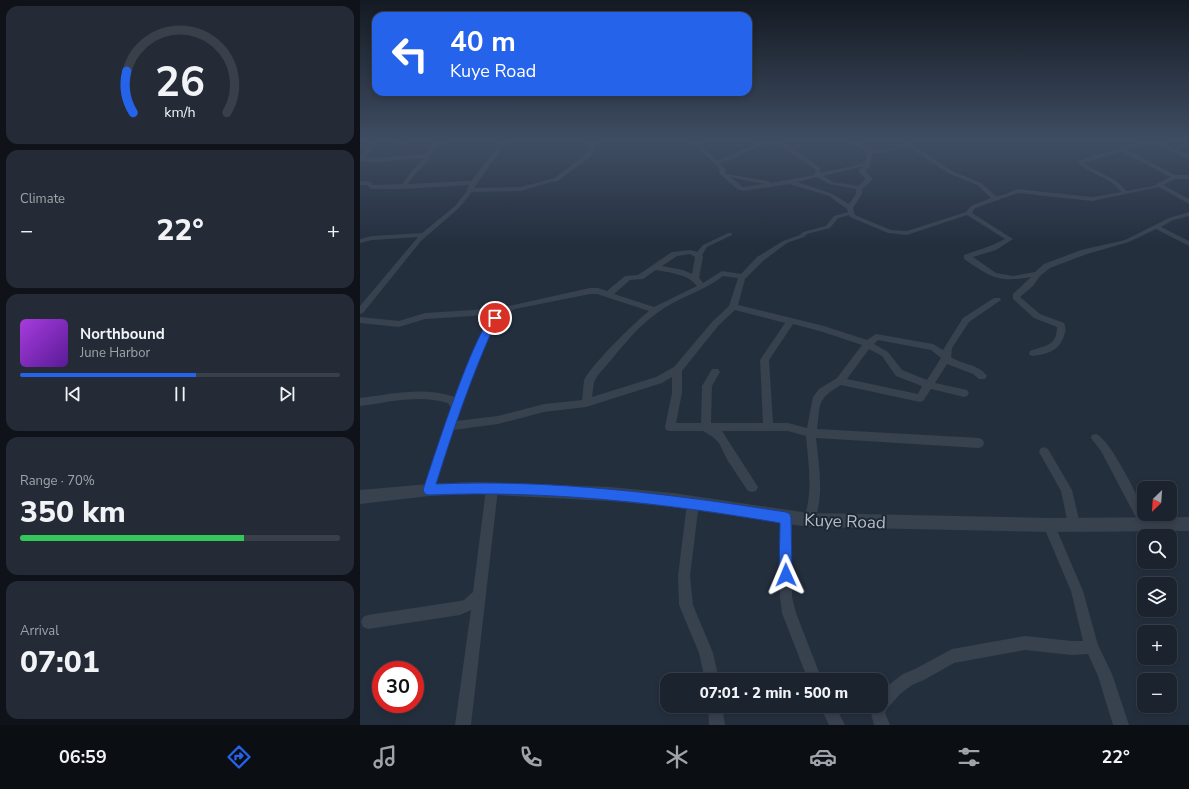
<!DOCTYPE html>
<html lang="en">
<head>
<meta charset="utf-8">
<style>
	:root { --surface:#1b232e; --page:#242b36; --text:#f1f3f6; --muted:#a0a4aa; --line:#39404a; --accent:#2563eb }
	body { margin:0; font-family:"Nunito Sans",sans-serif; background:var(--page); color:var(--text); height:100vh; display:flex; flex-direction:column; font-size:15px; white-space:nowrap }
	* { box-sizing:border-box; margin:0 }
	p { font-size:13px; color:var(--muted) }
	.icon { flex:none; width:22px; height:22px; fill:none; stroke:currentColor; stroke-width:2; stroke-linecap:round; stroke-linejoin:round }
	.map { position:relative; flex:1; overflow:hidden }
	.sheet { display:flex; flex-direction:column; gap:6px; padding:6px; background:#0f1319; width:360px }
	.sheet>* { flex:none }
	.guide { position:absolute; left:12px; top:12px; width:380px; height:84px; border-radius:12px; box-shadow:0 2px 6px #0003,0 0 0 1px var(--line); background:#2563eb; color:#fff; overflow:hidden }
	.needle { width:26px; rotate:205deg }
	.buttons { position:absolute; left:777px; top:481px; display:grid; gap:8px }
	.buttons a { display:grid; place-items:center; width:40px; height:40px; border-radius:8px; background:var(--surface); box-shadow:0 2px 6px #0003,0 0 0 1px var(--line); font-size:20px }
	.speed { position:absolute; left:12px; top:661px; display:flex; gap:8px; font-size:20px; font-weight:700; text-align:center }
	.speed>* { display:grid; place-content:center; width:52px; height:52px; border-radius:50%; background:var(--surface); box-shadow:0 2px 6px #0003,0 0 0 1px var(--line); line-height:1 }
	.speed .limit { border:6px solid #d22; background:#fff; color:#111 }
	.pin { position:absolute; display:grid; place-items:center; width:34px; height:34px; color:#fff; margin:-17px; border:2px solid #fff; border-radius:50%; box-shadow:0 1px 4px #0007 }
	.me { position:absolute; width:44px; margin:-22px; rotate:359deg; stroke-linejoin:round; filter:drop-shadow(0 0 3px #0008) }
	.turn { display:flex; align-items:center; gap:14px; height:84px; padding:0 12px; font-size:18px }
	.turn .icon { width:52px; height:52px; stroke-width:2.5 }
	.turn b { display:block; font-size:28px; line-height:34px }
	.big { font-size:30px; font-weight:800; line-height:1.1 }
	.sheet .card { flex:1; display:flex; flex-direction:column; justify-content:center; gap:6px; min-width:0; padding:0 14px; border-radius:12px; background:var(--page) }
	.sheet .dial { align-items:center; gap:0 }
	.dial svg { height:104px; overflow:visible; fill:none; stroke:var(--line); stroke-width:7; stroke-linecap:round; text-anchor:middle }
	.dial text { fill:var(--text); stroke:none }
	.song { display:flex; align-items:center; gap:12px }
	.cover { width:48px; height:48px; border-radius:6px; background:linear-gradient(135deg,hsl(280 70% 55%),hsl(270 70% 35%)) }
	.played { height:4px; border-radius:2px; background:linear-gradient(90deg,var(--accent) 55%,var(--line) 55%) }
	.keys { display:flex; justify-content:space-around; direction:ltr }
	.heat { display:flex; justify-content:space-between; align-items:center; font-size:22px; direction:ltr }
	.charge { height:6px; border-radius:3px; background:linear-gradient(90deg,#34c759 70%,var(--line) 0) }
	.trip { position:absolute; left:300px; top:673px; width:228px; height:40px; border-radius:12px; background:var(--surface); box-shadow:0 2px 6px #0003,0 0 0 1px var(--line); font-weight:800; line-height:40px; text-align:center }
	.dock { display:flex; height:64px; justify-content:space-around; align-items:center; background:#0b0e12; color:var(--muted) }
	.dock .icon { width:28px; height:28px }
	.dock .active { color:var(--accent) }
	.dock b { font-size:18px; color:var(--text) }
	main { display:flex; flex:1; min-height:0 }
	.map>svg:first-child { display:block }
</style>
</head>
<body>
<main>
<section class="sheet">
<div class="card dial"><svg viewBox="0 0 100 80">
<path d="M14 69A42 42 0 1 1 86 69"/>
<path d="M14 69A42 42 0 0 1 9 37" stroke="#2563eb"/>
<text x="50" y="56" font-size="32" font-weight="700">26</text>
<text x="50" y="72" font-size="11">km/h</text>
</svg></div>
<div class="card"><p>Climate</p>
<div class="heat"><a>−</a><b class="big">22°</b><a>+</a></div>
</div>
<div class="card">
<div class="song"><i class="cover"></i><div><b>Northbound</b><p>June Harbor</p></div></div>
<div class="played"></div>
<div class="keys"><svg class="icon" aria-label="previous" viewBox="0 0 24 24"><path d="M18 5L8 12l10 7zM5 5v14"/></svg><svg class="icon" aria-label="pause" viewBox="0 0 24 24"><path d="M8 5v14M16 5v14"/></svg><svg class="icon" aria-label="next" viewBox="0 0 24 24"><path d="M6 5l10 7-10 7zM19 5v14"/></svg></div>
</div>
<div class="card"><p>Range · 70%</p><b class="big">350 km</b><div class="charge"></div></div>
<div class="card"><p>Arrival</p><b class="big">07:01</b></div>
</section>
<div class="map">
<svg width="829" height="725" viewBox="0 0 829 725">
	<rect width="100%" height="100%" fill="#242f3e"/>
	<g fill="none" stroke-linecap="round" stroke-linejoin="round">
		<!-- minor -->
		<path fill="#38414e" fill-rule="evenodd" d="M 14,141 L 19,141 L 4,158 L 17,158 L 66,154 C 71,145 78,141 88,141 L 74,149 L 68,161 L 55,174 L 48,184 L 111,181 L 142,141 L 147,141 L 114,188 L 161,187 L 195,178 L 227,153 L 230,141 L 236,141 L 232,155 L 198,181 L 191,182 L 161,191 L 112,192 L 99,208 L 61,241 L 3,313 L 0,314 L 0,306 L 58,237 L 12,240 L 0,243 L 0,239 L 12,236 L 62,233 L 95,206 L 106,192 L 109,185 L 43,189 L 11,189 L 7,185 L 0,185 L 0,181 L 11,182 L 13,185 L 42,184 L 51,172 L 64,158 L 17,162 L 0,161 L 0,156 Z
			M 38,141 L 44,141 L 44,143 L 39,144 Z
			M 330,141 L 336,141 L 357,161 L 398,143 L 427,141 L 425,144 L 461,168 L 460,173 L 505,163 L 507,153 L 490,141 C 500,141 501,148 509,149 C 521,152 533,147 544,144 L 541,141 L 547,141 L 592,171 L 621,183 L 636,196 L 643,195 L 657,189 L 732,197 L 761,192 C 751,177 731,175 718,163 L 718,161 L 784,141 L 797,141 L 829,155 L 829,159 L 791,143 L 767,150 L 815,175 L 829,175 L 829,179 L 815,179 L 803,185 L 829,199 L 829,204 L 799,187 L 732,201 L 658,193 L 615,208 L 612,213 L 653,239 L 636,250 L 613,257 L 636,273 L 653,276 L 675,272 L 684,264 L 721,250 L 765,240 L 809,218 L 829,212 L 829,216 L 813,220 L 801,227 L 829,241 L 829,246 L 796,229 L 769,242 L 727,254 L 690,268 L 680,276 L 673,286 L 660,297 L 680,314 L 704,323 C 706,327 706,331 704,336 C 699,351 687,354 673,356 L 670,355 L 669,353 L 670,351 C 684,346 697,346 697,327 L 674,318 L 653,299 L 653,294 L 671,277 C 637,283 631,277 604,259 L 604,255 L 630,246 L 645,239 L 607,215 L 547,235 L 528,233 L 490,217 L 489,215 L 478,218 L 470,228 L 447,234 L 444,237 L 427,243 L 403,261 L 385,279 L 378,305 L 464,326 L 507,340 L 516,334 L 573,344 L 583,350 L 603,318 L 634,298 L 640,298 L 641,300 L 609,322 L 592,348 L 591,357 C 602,365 619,364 627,376 L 625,379 L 619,379 L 613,374 L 587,364 L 575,383 L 607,390 L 609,393 L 607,396 L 604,397 L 571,389 L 563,401 L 560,402 L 481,385 C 456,400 461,402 457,429 L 619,438 L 623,440 L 624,443 L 623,446 L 619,448 L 456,438 C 459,467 465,497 453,524 L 449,526 L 445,524 L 443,520 C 454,494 448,463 446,436 L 428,431 L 362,431 L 398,487 L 396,491 L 392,492 L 388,491 L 368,461 L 359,443 L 353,437 L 343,431 L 310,431 L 306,430 L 305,427 L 312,393 L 312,377 L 302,383 L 226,407 L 184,412 L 138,424 L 93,430 L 75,490 L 73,494 L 69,495 L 65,494 L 63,490 L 91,408 L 88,403 C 59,394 29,402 0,406 L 0,398 C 32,394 63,386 95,397 L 126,325 L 137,312 L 113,316 L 65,319 L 39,327 L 0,323 L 0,317 L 39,321 L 65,313 L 113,310 L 149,306 L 230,288 L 238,288 L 247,291 L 265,276 L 278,275 L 312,252 L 331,250 L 337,252 L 343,245 L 368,233 L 372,233 L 372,235 L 347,247 L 342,255 L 343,257 L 339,278 L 343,283 L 362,271 L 381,274 L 397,257 L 423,241 L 440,235 L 443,232 L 466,226 L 474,216 L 488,212 L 487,209 L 469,196 L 430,184 L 383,191 L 377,189 L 360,174 L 359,168 ZM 418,144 L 456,170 L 454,175 L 411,183 L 408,181 L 366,174 L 365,168 L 360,164 L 401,146 ZM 547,146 L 588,173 L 617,185 L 631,198 L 611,206 L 606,212 L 547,231 L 531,230 L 495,215 L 493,208 L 502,194 L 502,189 L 513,179 L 505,171 L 510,167 L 512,153 L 524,153 ZM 762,151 L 810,177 L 793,186 L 766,191 C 756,176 737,174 724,163 ZM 504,166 L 498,171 L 506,179 L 498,186 L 473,182 L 463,176 ZM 370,177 L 404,184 L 383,187 ZM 457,177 L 469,184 L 496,189 L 496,194 L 489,204 L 473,194 L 437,182 ZM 330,254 L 335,257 L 332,274 L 323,270 L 302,266 L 317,256 ZM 296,270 C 311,273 328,274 337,286 L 294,307 L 254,294 L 270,280 L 283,279 ZM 363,276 L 378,278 L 369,306 L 352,322 L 314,367 L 296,377 L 232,397 L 234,382 L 238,375 C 257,354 274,329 297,313 C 318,297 343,292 363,276 ZM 230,294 L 237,294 L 289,311 C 276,321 228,368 224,381 C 223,387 223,394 222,400 L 184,404 L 138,416 L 96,421 L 112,377 L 134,326 L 145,314 L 155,309 ZM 375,310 L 425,323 L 400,360 L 403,423 L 351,423 L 352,386 L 360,372 L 358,369 L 352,369 L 342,386 L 341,423 L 316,423 L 322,393 L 322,371 L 358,326 ZM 433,324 L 463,332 L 502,345 L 477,378 L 459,389 L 453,397 L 447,428 L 428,423 L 413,423 L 409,360 ZM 518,340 L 571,350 L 581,358 L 567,380 L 542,370 L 528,352 L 514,344 ZM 509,349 L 522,356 L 536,376 L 562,386 L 558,394 L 487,379 Z
			M 736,434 C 750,439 776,494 784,509 L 784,514 L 786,514 L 791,523 L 789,527 L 785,529 L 781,527 L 741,451 L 731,438 L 732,435 Z
			M 684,447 L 688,449 L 712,490 L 720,524 L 718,528 L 714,530 L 710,528 L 708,524 L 701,491 L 679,452 L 680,449 Z
			M 132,484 L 136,485 L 138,489 L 111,725 L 95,725 L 111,610 L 100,615 L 8,629 L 3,627 L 1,622 L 3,617 L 8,615 L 100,601 L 104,600 L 113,592 L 126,489 L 128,485 Z
			M 333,498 L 337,499 L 339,503 L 330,576 L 333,605 L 353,653 L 359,680 L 345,680 L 339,653 L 319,605 L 318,576 L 327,503 L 329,499 Z
			M 426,512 L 430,514 L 432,518 L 432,597 L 436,613 L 462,680 L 448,680 L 422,613 L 420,597 L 420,518 L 422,514 Z
			M 689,519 L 693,521 L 723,591 L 738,645 L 752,674 L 769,725 L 753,725 L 738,676 L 728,654 L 712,655 L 665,650 L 594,663 L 564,680 L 552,685 L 540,694 L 527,709 L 525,713 L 530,725 L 514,725 L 511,713 L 513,706 L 521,706 L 521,693 L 530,684 L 543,674 L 555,669 L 592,649 L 665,636 L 712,641 L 723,641 L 711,591 L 683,525 L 685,521 Z
			M 348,706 L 362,706 L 365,725 L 349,725 Z
			M 460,706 L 475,706 L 485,725 L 469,725 Z"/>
		<!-- tertiary -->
		<path fill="#38414e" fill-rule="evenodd" d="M 115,482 L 250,487 L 313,493 L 449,513 L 689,518 L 829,517 L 829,531 L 689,532 L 449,527 L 313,507 L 250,501 L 115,494 L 69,496 L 0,504 L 0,490 L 69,484 Z"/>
	</g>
	<!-- sky -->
	<linearGradient id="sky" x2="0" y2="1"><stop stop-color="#141a22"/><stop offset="0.58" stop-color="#3f4d63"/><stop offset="1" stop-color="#3f4d63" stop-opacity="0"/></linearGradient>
	<rect width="829" height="243" fill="url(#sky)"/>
	<!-- route -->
	<path fill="#2563eb" stroke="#184099" d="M 135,315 L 139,318 L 134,326 C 111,378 93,430 76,484 C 193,479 311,494 426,512 L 430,514 L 431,518 L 432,575 L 430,579 L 426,581 L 421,579 L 419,575 L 420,523 C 304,503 186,490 69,495 L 65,494 L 63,490 C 71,466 117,320 135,315 Z"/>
	<g text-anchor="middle" stroke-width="4" stroke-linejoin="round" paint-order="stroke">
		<!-- near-street labels -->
		<g font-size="17" fill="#b4bcc9" stroke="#1d2633">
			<text transform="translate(485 521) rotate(2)" y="6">Kuye Road</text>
		</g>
	</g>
</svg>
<div class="buttons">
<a><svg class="needle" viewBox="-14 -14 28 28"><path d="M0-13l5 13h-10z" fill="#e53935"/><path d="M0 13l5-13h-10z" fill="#a0a4aa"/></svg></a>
<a><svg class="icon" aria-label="search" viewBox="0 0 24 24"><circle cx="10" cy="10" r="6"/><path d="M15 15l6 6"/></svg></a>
<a><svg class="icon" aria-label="layers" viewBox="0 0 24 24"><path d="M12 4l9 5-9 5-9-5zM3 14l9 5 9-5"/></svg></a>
<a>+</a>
<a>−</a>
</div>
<div class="speed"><div class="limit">30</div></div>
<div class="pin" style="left:135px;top:318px;background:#d93025"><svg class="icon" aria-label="arrive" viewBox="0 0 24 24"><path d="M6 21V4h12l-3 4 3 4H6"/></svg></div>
<svg class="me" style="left:426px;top:575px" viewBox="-20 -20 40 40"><path d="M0-17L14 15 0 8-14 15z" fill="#2563eb" stroke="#fff" stroke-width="4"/></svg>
<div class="trip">07:01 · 2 min · 500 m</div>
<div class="guide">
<div class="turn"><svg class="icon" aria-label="left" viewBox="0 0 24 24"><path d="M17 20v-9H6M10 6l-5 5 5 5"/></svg><div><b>40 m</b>Kuye Road</div></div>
</div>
</div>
</main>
<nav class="dock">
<b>06:59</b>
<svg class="icon active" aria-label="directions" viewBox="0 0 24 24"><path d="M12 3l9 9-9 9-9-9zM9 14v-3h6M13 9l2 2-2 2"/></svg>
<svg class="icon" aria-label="music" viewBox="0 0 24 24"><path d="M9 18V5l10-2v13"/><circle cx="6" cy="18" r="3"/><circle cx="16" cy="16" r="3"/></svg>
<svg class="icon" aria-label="phone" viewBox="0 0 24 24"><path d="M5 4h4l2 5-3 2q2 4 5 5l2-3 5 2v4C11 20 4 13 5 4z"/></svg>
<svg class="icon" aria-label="climate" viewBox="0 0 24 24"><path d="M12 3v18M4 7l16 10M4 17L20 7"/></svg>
<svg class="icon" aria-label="car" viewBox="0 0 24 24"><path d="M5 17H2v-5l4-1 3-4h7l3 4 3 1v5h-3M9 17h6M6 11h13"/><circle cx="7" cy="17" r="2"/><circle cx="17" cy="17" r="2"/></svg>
<svg class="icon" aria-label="filters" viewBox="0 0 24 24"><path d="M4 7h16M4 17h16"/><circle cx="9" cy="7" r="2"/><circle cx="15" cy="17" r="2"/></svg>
<b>22°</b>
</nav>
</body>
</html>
